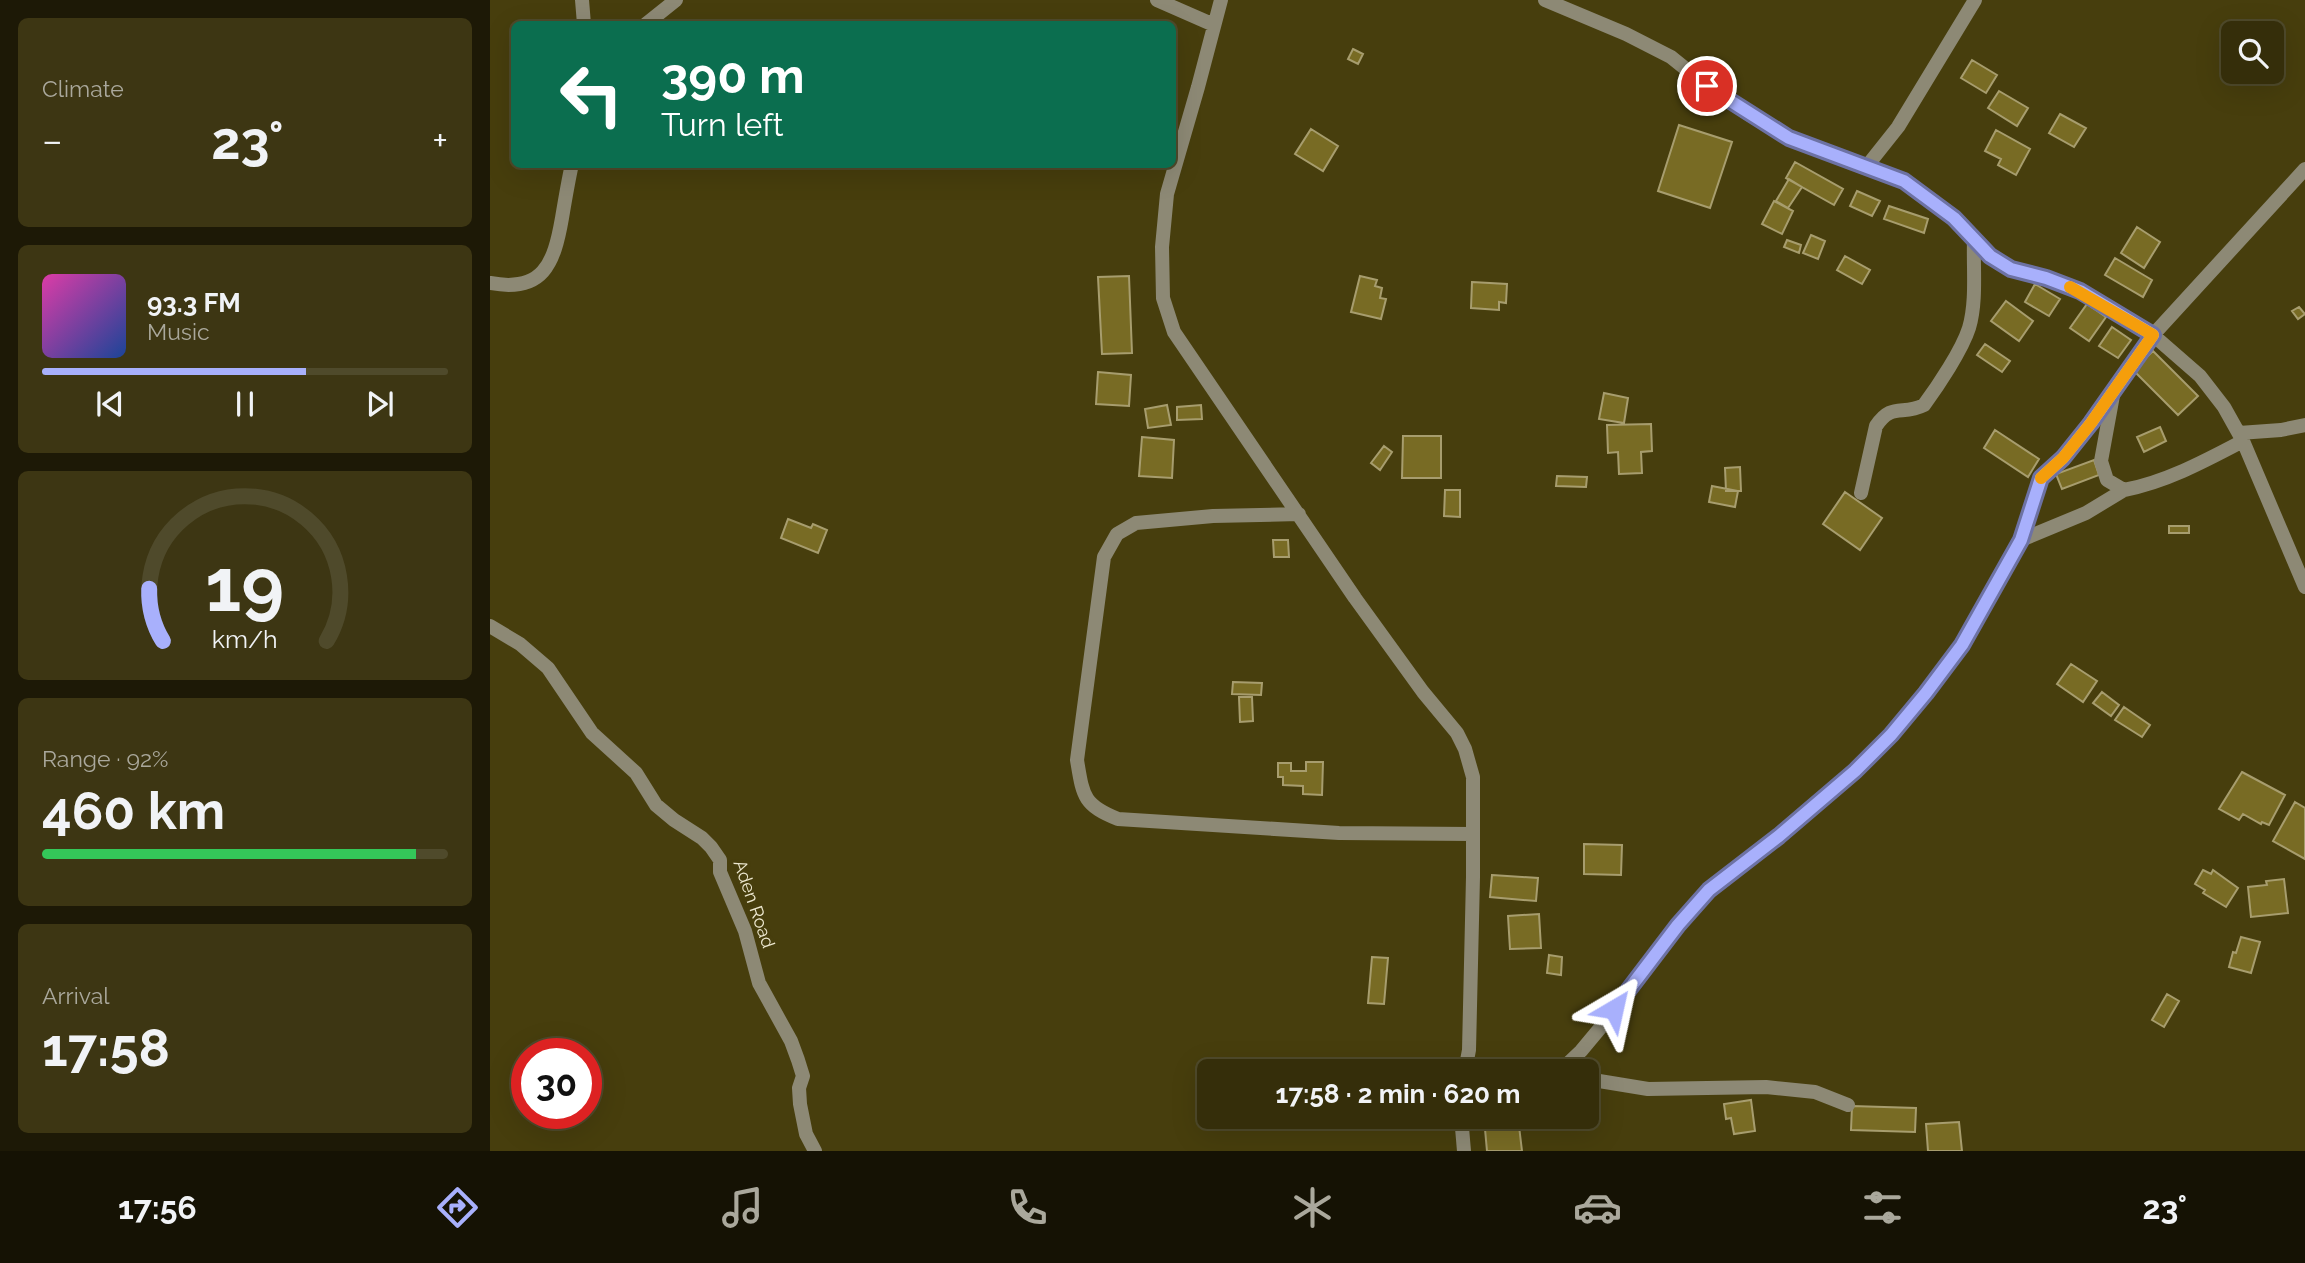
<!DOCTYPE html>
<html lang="en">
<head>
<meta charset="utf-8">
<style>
	:root { --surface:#352e0a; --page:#3d3613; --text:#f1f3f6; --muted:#aaa89c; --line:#4f4a2b; --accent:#a8b0fc }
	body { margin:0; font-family:Raleway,sans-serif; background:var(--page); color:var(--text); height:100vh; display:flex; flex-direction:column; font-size:26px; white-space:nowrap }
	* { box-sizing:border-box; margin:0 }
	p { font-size:23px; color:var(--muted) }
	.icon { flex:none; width:38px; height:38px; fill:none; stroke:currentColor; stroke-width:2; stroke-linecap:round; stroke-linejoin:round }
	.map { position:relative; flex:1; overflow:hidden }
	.drawer { display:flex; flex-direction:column; gap:18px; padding:18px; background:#1d1906; width:490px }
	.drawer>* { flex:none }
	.guide { position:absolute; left:21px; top:21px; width:665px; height:147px; border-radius:10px; box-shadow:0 7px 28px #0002,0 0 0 2px var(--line); background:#0b6e4f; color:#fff; overflow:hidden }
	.tools { position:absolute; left:1731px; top:21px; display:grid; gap:14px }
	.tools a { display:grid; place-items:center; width:63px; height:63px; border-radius:10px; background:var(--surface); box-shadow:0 7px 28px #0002,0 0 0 2px var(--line); font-size:35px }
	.speed { position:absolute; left:21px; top:1038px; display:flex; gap:14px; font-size:35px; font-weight:700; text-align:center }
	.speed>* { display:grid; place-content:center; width:91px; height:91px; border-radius:50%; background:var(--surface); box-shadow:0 7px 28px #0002,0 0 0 2px var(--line); line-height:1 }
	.speed .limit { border:10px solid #d22; background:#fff; color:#111 }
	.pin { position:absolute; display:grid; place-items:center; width:60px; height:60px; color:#fff; margin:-30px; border:4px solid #fff; border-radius:50%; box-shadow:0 2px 7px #0007 }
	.me { position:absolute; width:77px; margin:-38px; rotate:36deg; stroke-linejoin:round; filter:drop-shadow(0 0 5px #0008) }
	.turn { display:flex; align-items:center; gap:24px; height:147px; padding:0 35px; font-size:32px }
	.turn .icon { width:91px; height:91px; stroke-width:2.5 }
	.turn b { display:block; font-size:49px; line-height:60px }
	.big { font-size:52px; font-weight:700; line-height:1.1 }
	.drawer .tile { flex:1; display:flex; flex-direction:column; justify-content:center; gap:10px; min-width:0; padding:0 24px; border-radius:10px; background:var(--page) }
	.drawer .dial { align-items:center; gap:0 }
	.dial svg { height:182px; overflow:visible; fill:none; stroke:var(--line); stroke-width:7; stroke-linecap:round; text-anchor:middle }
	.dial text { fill:var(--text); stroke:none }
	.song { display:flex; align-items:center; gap:21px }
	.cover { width:84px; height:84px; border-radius:10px; background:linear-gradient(135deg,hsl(320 70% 55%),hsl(220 70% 35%)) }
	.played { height:7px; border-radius:4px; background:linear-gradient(90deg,var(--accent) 65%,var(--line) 65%) }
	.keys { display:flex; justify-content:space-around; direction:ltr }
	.heat { display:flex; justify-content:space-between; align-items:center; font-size:38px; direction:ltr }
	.charge { height:10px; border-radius:5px; background:linear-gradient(90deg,#34c759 92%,var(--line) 0) }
	.trip { position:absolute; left:707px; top:1059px; width:402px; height:70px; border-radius:10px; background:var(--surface); box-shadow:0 7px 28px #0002,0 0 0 2px var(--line); font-weight:700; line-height:70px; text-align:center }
	.tab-bar { display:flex; height:112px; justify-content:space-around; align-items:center; background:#151204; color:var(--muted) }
	.tab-bar .icon { width:49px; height:49px }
	.tab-bar .current { color:var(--accent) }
	.tab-bar b { font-size:32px; color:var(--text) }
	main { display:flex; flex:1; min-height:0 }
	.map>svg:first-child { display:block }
</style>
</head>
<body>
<main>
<section class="drawer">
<div class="tile"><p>Climate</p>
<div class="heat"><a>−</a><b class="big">23°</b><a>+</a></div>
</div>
<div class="tile">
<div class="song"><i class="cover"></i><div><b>93.3 FM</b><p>Music</p></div></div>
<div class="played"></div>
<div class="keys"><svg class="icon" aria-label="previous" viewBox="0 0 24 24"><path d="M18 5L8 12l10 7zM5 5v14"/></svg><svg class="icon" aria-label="pause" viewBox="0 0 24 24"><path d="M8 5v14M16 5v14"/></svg><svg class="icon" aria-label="next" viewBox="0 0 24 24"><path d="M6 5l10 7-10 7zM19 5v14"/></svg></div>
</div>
<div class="tile dial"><svg viewBox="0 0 100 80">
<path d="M14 69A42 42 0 1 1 86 69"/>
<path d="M14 69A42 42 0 0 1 8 46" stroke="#a8b0fc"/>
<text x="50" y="56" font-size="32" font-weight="700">19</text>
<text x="50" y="72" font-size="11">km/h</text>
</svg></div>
<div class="tile"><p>Range · 92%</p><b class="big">460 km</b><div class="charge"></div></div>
<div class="tile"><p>Arrival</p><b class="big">17:58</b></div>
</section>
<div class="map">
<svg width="1815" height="1151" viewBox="0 0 1815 1151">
	<rect width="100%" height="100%" fill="#473e0d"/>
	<!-- building -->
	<path fill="#786b24" stroke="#a79d6e" stroke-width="2" d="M 863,49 L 873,54 L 868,64 L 858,59 Z
		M 1482,60 L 1507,75 L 1496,93 L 1471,78 Z
		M 1509,91 L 1538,108 L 1527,126 L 1498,108 Z
		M 1570,114 L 1596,128 L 1584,147 L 1559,133 Z
		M 1189,125 L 1242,142 L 1220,208 L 1168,191 Z
		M 821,129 L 848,146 L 833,171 L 805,154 Z
		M 1506,130 L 1540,149 L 1526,175 L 1508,165 L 1511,159 L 1495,151 Z
		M 1305,162 L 1353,189 L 1344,205 L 1296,178 Z
		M 1299,179 L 1312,187 L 1298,208 L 1286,201 Z
		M 1367,191 L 1390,201 L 1382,216 L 1360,206 Z
		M 1284,201 L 1303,211 L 1292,234 L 1272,224 Z
		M 1399,206 L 1438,219 L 1434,233 L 1394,219 Z
		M 1647,227 L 1670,242 L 1654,268 L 1631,253 Z
		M 1321,235 L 1335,241 L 1328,259 L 1313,253 Z
		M 1297,240 L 1311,245 L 1309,253 L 1294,247 Z
		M 1355,256 L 1380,270 L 1372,284 L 1347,270 Z
		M 1625,258 L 1662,280 L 1653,297 L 1615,275 Z
		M 639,276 L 642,353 L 612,354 L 608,277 Z
		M 870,276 L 887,280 L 885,286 L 892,288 L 890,298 L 896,299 L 891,319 L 861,312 Z
		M 982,282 L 1017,284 L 1016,303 L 1009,302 L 1009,310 L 981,308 Z
		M 1545,284 L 1570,299 L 1559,316 L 1535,302 Z
		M 1516,301 L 1543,321 L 1529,341 L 1501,321 Z
		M 1597,304 L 1616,317 L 1599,341 L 1580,328 Z
		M 1809,307 L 1815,314 L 1808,319 L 1802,311 Z
		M 1622,327 L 1641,340 L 1628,358 L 1609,346 Z
		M 1495,344 L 1520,361 L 1512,372 L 1487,355 Z
		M 1663,351 L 1708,396 L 1688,415 L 1643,370 Z
		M 608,372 L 641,375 L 639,406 L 606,404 Z
		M 1114,393 L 1138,398 L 1134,423 L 1109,419 Z
		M 677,405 L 681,425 L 658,428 L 655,409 Z
		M 711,405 L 712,419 L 687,420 L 687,407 Z
		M 1161,424 L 1162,451 L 1151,452 L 1152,473 L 1129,474 L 1128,452 L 1118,453 L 1117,425 Z
		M 1670,427 L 1676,441 L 1654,452 L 1647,437 Z
		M 1505,430 L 1549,459 L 1538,477 L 1494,448 Z
		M 913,436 L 951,436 L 951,478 L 912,478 Z
		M 652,437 L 684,440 L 682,478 L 649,476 Z
		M 894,446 L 902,452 L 890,470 L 881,463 Z
		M 1604,460 L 1609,475 L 1572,489 L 1566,474 Z
		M 1250,467 L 1251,491 L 1236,491 L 1235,468 Z
		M 1067,476 L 1097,477 L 1096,487 L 1066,486 Z
		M 1222,486 L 1248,491 L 1245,507 L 1219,502 Z
		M 955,490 L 970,490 L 970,517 L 954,516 Z
		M 1355,492 L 1392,518 L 1370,550 L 1333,524 Z
		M 298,519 L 321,528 L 323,524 L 337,530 L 328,553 L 291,538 Z
		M 1679,526 L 1699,526 L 1699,533 L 1679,533 Z
		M 783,540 L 798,540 L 799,557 L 784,557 Z
		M 1581,664 L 1607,681 L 1593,702 L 1567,684 Z
		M 743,682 L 772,683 L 771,695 L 742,694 Z
		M 1612,692 L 1629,705 L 1621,716 L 1603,703 Z
		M 749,697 L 762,697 L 763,721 L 750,722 Z
		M 1634,707 L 1660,725 L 1652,737 L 1625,720 Z
		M 816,762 L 833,762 L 832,795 L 813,794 L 813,786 L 793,785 L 793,777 L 788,777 L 788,763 L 801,763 L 801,771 L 816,771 Z
		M 1752,772 L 1795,795 L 1779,825 L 1772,822 L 1771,824 L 1753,814 L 1749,820 L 1729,809 Z
		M 1805,802 L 1815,808 L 1815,859 L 1783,841 Z
		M 1094,844 L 1132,845 L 1131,875 L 1094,874 Z
		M 1713,870 L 1721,874 L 1723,870 L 1748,888 L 1736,907 L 1713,893 L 1715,890 L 1705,884 Z
		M 1002,875 L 1048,878 L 1046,901 L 1000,897 Z
		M 1794,879 L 1798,913 L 1761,917 L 1758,887 L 1777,885 L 1776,881 Z
		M 1049,914 L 1051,948 L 1020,949 L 1018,916 Z
		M 1751,937 L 1770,942 L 1761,973 L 1739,967 L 1743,952 L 1746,953 Z
		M 1059,955 L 1072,957 L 1071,975 L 1057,973 Z
		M 882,957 L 898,958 L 894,1004 L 878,1003 Z
		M 1677,994 L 1689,1001 L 1674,1027 L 1662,1020 Z
		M 1261,1100 L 1265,1131 L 1244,1134 L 1241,1118 L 1236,1119 L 1234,1104 Z
		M 1362,1106 L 1426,1108 L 1425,1132 L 1361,1130 Z
		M 1469,1122 L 1472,1151 L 1438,1151 L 1436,1124 Z
		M 1029,1126 L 1032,1151 L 997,1151 L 995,1129 Z"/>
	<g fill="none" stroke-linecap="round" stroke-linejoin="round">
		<!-- street -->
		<path stroke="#8d8975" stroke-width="14" d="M 92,0 L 94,24
			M 667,0 L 724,25
			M 731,0 L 708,87 L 677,194 L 672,247 L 673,298 L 684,332 L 865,598 L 933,692 L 967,733 L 975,749 L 983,777 L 983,877 L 979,1050 L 975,1071
			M 1055,0 L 1136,34 L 1181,57 L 1217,86 L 1258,114 L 1299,138 L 1414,181 L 1464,218 L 1500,256 L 1521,269 L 1556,277 L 1590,291 L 1663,335 L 1710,376 L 1734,407 L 1753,441 L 1815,587
			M 156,24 L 186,0
			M 1377,166 L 1408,127 L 1485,0
			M 0,283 C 53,293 64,264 72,218 C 75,200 78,182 82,164
			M 1749,433 L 1791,430 L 1815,425
			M 1753,441 C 1715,461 1676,482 1634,490 L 1617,480 L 1611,461 L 1624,390 L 1663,335 L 1815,169
			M 1371,493 L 1386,426 C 1402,402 1412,416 1434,405 C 1448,386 1472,350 1479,328 C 1487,301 1483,268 1484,240
			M 809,514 L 723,516 L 646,523 L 627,534 L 614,557 L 587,760 C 593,796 593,805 628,819 L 849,833 L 982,834
			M 1531,540 L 1596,513 L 1634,490
			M 0,626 L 30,644 L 58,668 L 102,733 L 146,773 L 166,805 L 184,820 L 212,838 L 221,847 L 230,860 L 230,872 L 255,931 L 269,983 L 301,1041 L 308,1060 L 313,1076 L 309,1088 L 310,1104 L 316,1134 L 325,1151
			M 976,1067 L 1023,1071
			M 1070,1071 L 1091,1051 L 1111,1027 L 1188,925 L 1219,890 L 1289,836 L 1365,771 L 1401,735 L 1436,693 L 1472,645 L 1531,540 L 1551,478 L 1573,458 L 1624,390
			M 1097,1079 L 1158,1089 L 1276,1087 L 1325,1092 L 1358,1105
			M 971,1116 L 974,1151"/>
	</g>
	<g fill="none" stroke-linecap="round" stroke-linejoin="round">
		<!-- route casing -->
		<g stroke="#6d72a4" stroke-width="18">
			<path id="route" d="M 1124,1009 L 1188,925 L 1219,890 L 1289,836 L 1365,771 L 1401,735 L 1436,693 L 1472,645 L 1531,540 L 1551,478 L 1573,458 L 1601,423 L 1663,335 L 1590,291 L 1556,278 L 1521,269 L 1500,256 L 1464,218 L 1414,181 L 1299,138 L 1217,86"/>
		</g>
		<!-- route -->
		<use href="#route" stroke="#a8b0fc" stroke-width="12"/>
		<!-- slow -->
		<path stroke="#f59e0b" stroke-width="12" d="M 1551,478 L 1573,458 L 1601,423 L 1663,335 L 1580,287"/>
	</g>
	<g text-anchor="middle" stroke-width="7" stroke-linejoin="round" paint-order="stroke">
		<!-- street labels -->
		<g font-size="18" fill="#ede8d0" stroke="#473e0d">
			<text transform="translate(264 904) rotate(71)" y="6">Aden Road</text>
		</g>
	</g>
</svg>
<div class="tools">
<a><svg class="icon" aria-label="search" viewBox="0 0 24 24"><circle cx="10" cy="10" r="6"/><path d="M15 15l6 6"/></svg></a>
</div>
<div class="speed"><div class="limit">30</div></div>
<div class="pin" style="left:1217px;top:86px;background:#d93025"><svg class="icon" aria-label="arrive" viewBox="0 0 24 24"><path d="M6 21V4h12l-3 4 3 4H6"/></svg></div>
<svg class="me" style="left:1124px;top:1009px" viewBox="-20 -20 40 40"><path d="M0-17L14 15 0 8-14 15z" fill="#a8b0fc" stroke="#fff" stroke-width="4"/></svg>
<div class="trip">17:58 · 2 min · 620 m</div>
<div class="guide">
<div class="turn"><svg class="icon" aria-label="left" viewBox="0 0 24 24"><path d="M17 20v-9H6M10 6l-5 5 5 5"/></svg><div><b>390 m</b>Turn left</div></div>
</div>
</div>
</main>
<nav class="tab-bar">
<b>17:56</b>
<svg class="icon current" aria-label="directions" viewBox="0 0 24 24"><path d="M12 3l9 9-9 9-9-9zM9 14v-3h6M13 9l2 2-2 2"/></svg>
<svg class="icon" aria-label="music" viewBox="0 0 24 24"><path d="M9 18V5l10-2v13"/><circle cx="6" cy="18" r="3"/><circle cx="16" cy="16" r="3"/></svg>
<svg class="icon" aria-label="phone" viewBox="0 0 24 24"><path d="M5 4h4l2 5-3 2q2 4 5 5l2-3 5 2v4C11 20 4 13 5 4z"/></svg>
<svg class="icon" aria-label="climate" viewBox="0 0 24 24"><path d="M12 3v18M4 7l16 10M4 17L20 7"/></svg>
<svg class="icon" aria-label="car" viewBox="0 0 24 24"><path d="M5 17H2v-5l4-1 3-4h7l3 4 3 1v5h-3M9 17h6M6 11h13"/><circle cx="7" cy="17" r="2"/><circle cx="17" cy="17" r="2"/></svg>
<svg class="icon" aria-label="filters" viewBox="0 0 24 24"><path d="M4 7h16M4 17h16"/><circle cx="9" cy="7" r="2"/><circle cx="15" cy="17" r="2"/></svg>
<b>23°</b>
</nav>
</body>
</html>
